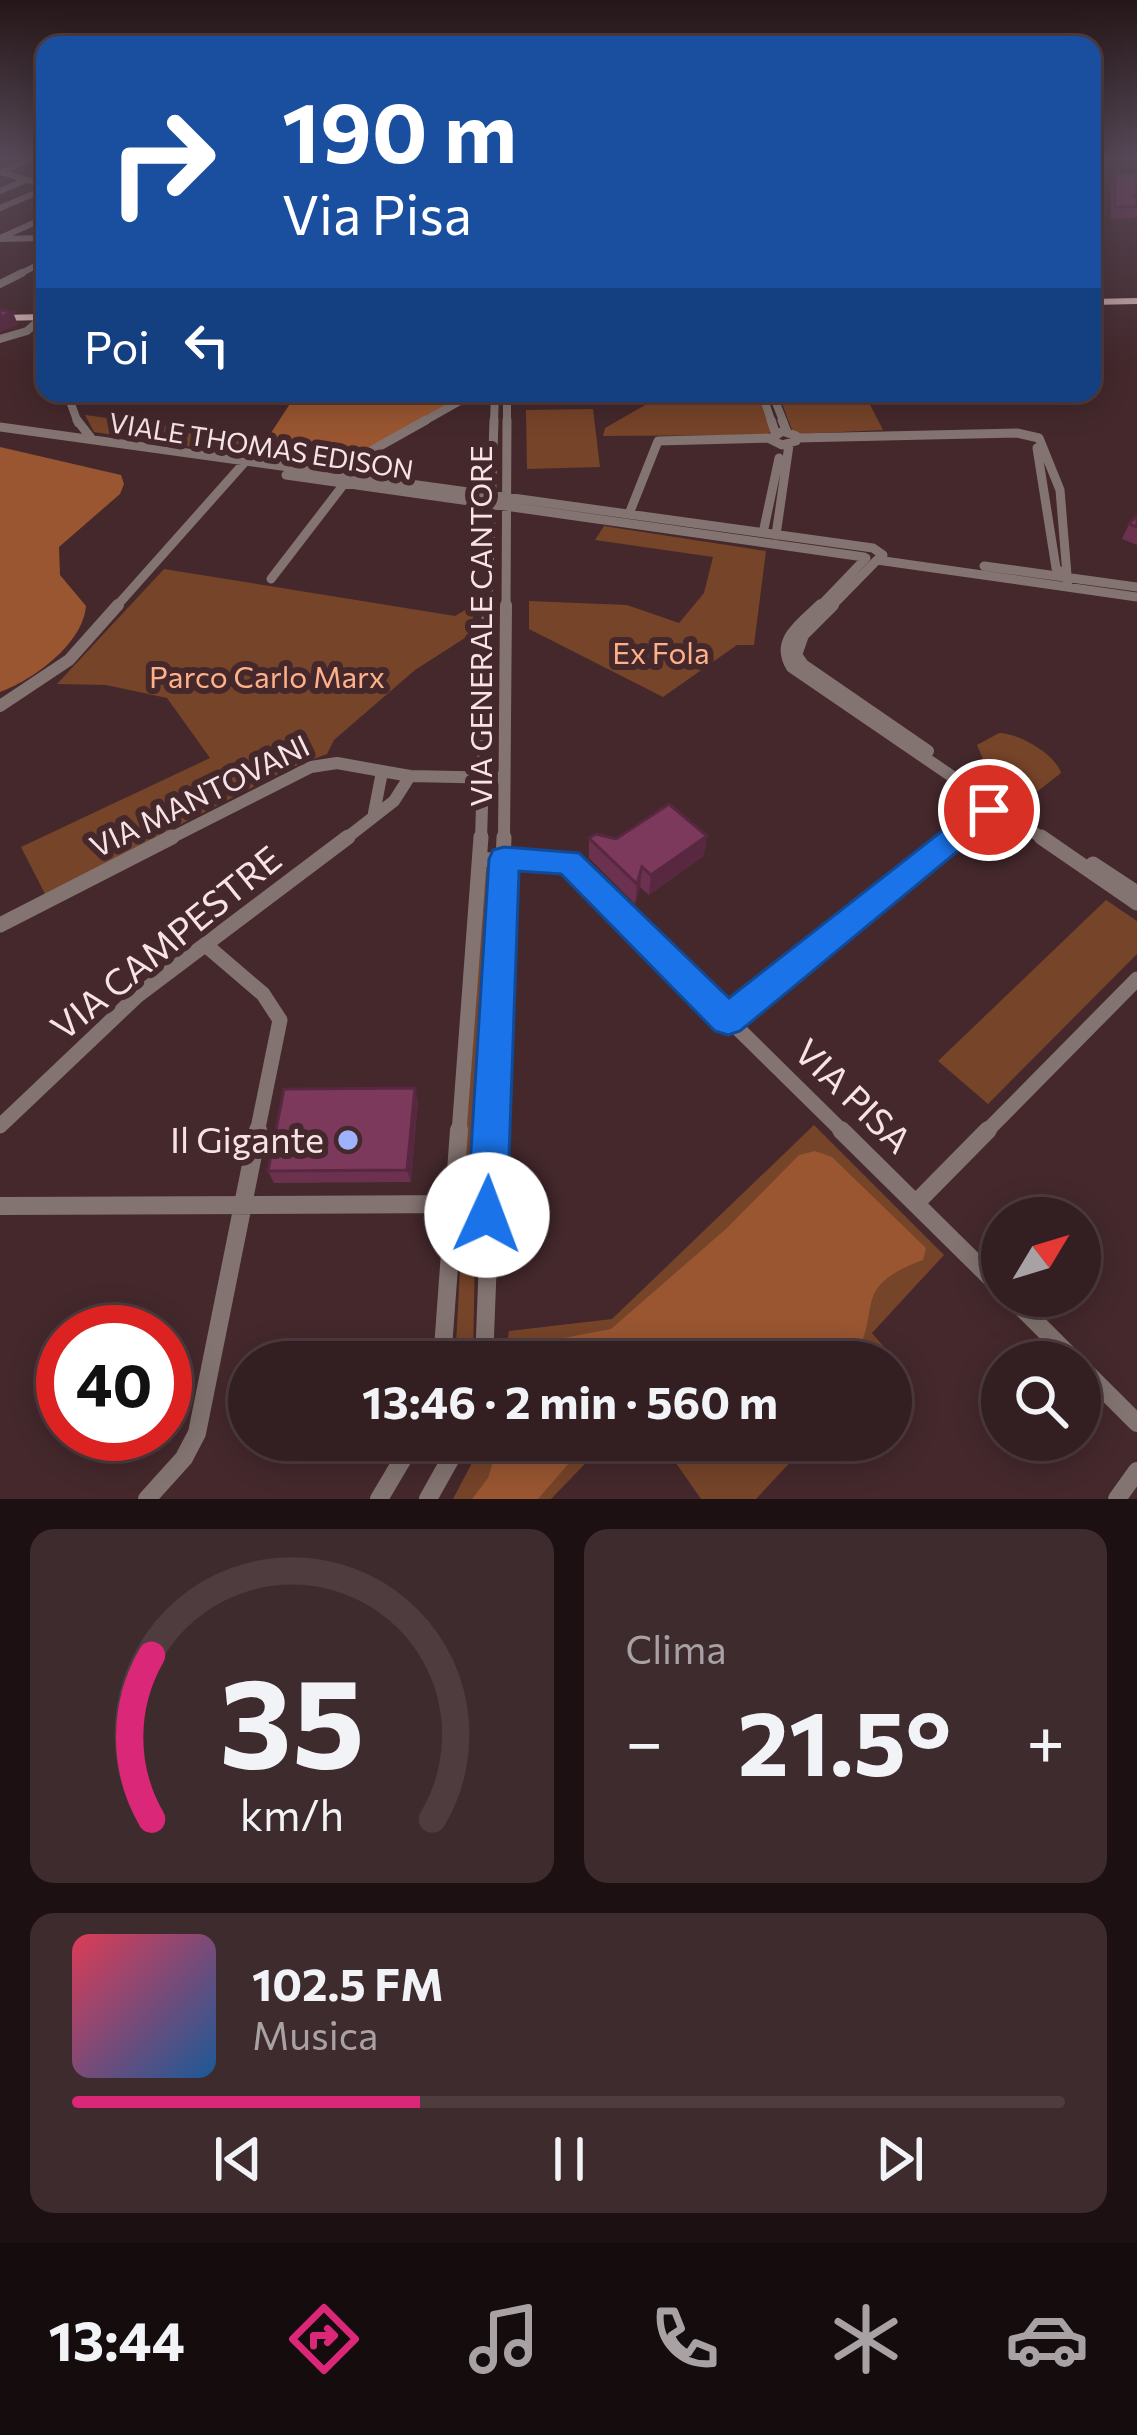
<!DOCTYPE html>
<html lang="it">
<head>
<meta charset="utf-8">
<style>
	:root { --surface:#331e21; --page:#3e2b2e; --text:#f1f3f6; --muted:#a9a2a5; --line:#4e3c3f; --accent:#db2777 }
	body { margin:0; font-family:Commissioner,sans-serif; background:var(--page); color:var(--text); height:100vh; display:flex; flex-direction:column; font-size:45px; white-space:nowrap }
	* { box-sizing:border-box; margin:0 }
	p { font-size:39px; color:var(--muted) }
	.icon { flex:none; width:66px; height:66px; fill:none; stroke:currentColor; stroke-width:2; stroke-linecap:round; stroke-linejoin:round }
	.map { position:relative; height:1499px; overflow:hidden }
	.panel { display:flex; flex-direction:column; gap:30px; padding:30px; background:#1c1012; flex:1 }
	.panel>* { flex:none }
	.guide { position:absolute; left:36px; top:36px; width:1065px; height:366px; border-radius:24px; box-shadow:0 6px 30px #0003,0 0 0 3px var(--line); background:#1a4fa0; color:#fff; overflow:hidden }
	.needle { width:78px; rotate:52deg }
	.tools { position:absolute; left:981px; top:1197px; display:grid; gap:24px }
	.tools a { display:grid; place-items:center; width:120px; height:120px; border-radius:50%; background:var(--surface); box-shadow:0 6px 30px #0003,0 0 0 3px var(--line); font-size:60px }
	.speed { position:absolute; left:36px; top:1305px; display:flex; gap:24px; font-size:60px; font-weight:700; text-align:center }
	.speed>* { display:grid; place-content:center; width:156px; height:156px; border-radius:50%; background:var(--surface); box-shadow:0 6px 30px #0003,0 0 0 3px var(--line); line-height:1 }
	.speed .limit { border:18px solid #d22; background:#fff; color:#111 }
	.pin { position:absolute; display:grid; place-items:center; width:102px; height:102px; color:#fff; margin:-51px; border:6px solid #fff; border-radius:50%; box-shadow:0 3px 12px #0007 }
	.me { position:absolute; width:132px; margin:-66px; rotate:2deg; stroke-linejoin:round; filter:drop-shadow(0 0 9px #0008) }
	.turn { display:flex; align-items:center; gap:42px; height:252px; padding:0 48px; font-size:54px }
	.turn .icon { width:156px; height:156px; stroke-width:2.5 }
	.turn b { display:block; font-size:84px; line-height:102px }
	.then { display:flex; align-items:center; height:114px; padding:0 48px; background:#0003; gap:24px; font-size:45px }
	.big { font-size:90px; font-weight:700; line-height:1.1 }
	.panel .widget { flex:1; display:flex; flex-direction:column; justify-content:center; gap:18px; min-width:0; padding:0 42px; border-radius:24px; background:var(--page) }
	.panel .dial { align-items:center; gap:0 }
	.dial svg { height:312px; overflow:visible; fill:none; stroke:var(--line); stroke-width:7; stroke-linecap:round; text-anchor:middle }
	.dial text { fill:var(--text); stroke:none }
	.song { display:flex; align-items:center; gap:36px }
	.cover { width:144px; height:144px; border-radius:18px; background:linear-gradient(135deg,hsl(350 70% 55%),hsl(210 70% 35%)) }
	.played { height:12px; border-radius:6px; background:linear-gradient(90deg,var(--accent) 35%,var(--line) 35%) }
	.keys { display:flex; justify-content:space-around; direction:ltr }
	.heat { display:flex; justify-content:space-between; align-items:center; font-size:66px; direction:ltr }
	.panel .tiles { flex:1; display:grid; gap:30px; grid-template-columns:1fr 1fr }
	.widget:last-child { grid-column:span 2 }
	.trip { position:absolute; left:228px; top:1341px; width:684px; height:120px; border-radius:60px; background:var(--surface); box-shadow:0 6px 30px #0003,0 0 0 3px var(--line); font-weight:700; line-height:120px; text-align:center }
	.tabs { display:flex; height:192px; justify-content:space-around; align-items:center; background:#140c0d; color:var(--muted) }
	.tabs .icon { width:84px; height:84px }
	.tabs .on { color:var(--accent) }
	.tabs b { font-size:54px; color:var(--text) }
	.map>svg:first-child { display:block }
</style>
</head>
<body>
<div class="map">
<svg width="1137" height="1499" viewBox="0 0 1137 1499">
	<rect width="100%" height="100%" fill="#44282c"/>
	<!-- green -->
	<path fill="#764429" d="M 666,393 L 757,393 L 773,430 L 766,435 L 603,436 L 605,428 Z
		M 778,393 L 864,393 L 883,430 L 798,434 L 792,430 Z
		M 593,409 L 600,467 L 527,469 L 526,410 Z
		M 85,415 L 264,439 L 247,455 L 94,432 Z
		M 604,526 L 766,551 L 754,645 L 737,645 L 663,697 L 529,629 L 529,601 L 627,605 L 679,623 L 704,593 L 713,557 L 595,540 Z
		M 164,569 L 455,616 L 477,603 L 468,636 L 415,670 L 334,740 L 327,754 L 290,768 L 45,894 L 21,847 L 210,758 L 167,698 L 106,685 L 57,684 Z
		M 999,733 C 1019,733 1056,755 1061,773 L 1038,791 L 1023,787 L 984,761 L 977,745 Z
		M 494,865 L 479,1157 L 462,1195 L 485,866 Z
		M 1106,900 L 1137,921 L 1137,954 L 988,1104 L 938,1061 Z
		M 814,1125 L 944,1255 L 872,1333 L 891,1355 L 884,1362 L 504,1362 L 509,1331 L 612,1319 Z
		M 463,1216 L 475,1248 L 473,1362 L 455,1362 Z
		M 484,1440 L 608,1440 L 551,1499 L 453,1499 Z
		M 660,1440 L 811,1440 L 756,1499 L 701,1499 Z"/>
	<!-- forest -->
	<path fill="#995631" d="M 297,393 L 467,393 L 365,450 L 350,452 L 267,439 Z
		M 0,447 L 121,475 L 124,484 L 120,494 L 59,547 L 60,575 L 86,606 C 83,644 33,680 0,692 Z
		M 815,1151 L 832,1157 L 926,1248 L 923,1260 C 847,1288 885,1310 852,1362 L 516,1362 L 521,1346 L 611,1329 L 727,1228 L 799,1155 Z
		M 500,1440 L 589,1440 L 538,1499 L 472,1499 L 488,1478 Z"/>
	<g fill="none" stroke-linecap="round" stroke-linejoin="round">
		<!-- minor-far5 -->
		<path stroke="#837471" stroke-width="6" d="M 0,172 L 45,185
			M 1,172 L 34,157
			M 0,191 L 26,180
			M 0,208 L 45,189
			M 0,238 L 45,218
			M 0,239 L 45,238
			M 16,276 L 45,261"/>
		<!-- minor-far4 -->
		<path stroke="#837471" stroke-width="8" d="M 0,284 L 22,273
			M 45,327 L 45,336
			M 0,339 L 27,331 L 45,315
			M 67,393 L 78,423
			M 762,393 L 772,423
			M 772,393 L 784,423
			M 421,423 L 474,393
			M 494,423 L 495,393
			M 507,423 L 507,393"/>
		<!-- minor-far3 -->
		<path stroke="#837471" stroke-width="9" d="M 77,420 L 91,438
			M 771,420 L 775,432
			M 782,420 L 787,432
			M 0,427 L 873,548 L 883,555 L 877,560
			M 783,431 L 796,436 L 796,441 L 782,445 L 770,439 Z
			M 797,438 L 1017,433 L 1039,438 L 1060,490 L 1068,587
			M 1037,448 L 1056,568 L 1066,577
			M 286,475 L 864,557
			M 629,514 L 658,441 L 770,438
			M 763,533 L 779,458
			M 776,535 L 789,445
			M 877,560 L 1137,597
			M 984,566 L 1137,587
			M 271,579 L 344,484
			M 115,608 L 252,454 L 276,448 L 362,456 L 426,420
			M 488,608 L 494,420
			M 506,608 L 507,420
			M 818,608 L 866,558
			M 830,608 L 877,560"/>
		<!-- minor-far2 -->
		<path stroke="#837471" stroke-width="12" d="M 821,605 C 802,624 775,640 792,667 L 1045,840
			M 833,605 L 803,635 L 796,655 L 803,665 L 928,751
			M 0,706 L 69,660 L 118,605
			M 374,813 L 382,772
			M 167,840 L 311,767 L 337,763 L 410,776 L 504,778
			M 344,840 L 394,801 L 410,776
			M 481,840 L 488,605
			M 504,840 L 506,605
			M 952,840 L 1000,802"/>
		<!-- minor-far1 -->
		<path stroke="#837471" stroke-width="15" d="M 1041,837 L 1137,903
			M 480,860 L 557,858 L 569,862 L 844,1133
			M 1093,864 L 1137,893
			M 0,925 L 172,837
			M 208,947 L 263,994 L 280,1020 L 257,1133
			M 727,1020 L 956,837
			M 0,1126 L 137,996 L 348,837
			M 459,1133 L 481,837
			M 493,1133 L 504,837
			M 985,1133 L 1137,979"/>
		<!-- minor -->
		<path stroke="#837471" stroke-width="18" d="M 841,1130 L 1002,1289
			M 916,1203 L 988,1130
			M 464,1204 L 482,1240
			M 0,1206 L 464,1204 L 488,1178
			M 1010,1296 L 1076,1362
			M 442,1362 L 459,1130
			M 484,1362 L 493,1130
			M 1080,1366 L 1137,1423
			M 147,1499 L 184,1458 L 197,1433 L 258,1130
			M 379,1499 L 414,1440
			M 428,1499 L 461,1440
			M 1117,1499 L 1137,1471"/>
		<!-- major -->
		<path fill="#d5b6b1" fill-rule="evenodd" d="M 1137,298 L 1137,304 L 1092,305 L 1092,299 Z
			M 45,314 L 45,320 L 0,321 L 0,315 Z"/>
	</g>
	<!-- wall -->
	<path fill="#6b314f" d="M 1115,172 L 1137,173 L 1137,218 L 1111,219 L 1111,183 Z
		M 1137,516 L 1137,545 L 1122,539 L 1129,524 Z
		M 589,838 L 616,839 L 704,856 L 649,895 L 640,887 L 635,904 L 589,858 Z
		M 418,1101 L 411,1182 L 274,1183 L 268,1171 Z"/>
	<!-- shaded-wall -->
	<path fill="#572840" d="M 13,312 L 18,325 L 0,332 L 0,317 Z
		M 707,836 L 704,856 L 649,895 L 651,875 Z
		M 642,867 L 640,887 L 635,904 L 637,884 Z
		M 415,1088 L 418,1101 L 411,1182 L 407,1170 Z"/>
	<!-- building -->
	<path fill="#7c395c" stroke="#572840" stroke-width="3" d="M 1115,172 L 1137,173 L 1137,196 L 1134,196 L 1137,198 L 1137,207 L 1115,207 Z
		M 0,310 L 13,312 L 0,317 Z
		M 1137,516 L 1137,527 L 1129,524 Z
		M 669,804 L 707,836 L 651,875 L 642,867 L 637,884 L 589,838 L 596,834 L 616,839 Z
		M 415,1088 L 407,1170 L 268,1171 L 284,1089 Z"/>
	<!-- sky -->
	<linearGradient id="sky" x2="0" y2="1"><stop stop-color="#251618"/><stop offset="0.43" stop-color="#564856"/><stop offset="1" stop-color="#564856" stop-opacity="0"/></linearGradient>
	<rect width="1137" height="367" fill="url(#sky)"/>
	<!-- route -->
	<path fill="#1a73e8" stroke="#114b97" stroke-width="3" d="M 989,799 L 999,802 L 1003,810 L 999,817 L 740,1031 L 728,1035 L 715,1031 L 561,874 L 519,871 L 507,1215 L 501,1229 L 487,1235 L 473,1229 L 467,1215 L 489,859 L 493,850 L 504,847 L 579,853 L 729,998 L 979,802 Z"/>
	<!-- markers -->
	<circle fill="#9fb3fd" stroke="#44282c" stroke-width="4.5" cx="348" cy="1140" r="12"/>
	<g text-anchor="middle" stroke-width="12" stroke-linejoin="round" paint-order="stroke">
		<!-- far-street labels -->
		<g font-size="27" fill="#f7e3e6" stroke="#44282c">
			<text transform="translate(261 447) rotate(9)" y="9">VIALE THOMAS EDISON</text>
		</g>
		<!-- street labels -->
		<g font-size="30" fill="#f7e3e6" stroke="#44282c">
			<text transform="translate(482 626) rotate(-90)" y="10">VIA GENERALE CANTORE</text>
			<text transform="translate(200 797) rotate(-26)" y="10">VIA MANTOVANI</text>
		</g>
		<!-- park labels -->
		<g font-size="30" fill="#feb089" stroke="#44282c">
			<text x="661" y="664">Ex Fola</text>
			<text x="267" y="688">Parco Carlo Marx</text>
		</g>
		<!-- near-street labels -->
		<g font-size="36" fill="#f7e3e6" stroke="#44282c">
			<text transform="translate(166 943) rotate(-39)" y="13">VIA CAMPESTRE</text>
			<text transform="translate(853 1096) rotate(44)" y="13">VIA PISA</text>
		</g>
		<!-- near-poi labels -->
		<g font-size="36" fill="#f7e3e6" stroke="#44282c" text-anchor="end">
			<text x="324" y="1153">Il Gigante</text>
		</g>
	</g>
</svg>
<div class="tools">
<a><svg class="needle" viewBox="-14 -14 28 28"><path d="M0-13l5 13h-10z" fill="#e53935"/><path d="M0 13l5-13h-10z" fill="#a9a2a5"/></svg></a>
<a><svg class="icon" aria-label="search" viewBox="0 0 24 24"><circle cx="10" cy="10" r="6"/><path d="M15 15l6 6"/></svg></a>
</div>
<div class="speed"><div class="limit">40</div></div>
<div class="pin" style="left:989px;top:810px;background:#d93025"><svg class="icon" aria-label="arrive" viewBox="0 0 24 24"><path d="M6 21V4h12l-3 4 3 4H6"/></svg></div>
<svg class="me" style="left:487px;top:1215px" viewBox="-20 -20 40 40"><circle r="19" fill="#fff"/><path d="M0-13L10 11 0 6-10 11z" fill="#1a73e8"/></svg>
<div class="trip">13:46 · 2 min · 560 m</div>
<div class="guide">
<div class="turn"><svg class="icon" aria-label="right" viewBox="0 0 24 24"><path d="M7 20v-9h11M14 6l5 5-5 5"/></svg><div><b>190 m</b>Via Pisa</div></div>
<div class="then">Poi<svg class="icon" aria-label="left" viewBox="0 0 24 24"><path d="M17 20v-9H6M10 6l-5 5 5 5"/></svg></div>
</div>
</div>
<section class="panel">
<div class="tiles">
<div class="widget dial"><svg viewBox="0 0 100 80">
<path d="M14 69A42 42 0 1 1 86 69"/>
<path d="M14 69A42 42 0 0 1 14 27" stroke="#db2777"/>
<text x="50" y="56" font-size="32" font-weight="700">35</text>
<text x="50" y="72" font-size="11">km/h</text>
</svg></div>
<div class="widget"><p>Clima</p>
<div class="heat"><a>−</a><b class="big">21.5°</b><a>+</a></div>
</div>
<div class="widget">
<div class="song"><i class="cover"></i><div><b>102.5 FM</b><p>Musica</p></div></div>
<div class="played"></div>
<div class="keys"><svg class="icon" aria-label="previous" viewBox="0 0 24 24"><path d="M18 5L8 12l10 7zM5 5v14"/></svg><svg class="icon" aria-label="pause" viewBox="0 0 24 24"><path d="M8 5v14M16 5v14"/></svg><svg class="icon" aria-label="next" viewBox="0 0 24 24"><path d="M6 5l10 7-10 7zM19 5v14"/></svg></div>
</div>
</div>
</section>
<nav class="tabs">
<b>13:44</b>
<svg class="icon on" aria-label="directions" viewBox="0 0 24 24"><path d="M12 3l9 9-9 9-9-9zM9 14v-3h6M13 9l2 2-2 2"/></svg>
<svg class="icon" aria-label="music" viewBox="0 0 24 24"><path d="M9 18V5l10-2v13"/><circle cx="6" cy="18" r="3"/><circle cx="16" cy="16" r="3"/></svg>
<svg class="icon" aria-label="phone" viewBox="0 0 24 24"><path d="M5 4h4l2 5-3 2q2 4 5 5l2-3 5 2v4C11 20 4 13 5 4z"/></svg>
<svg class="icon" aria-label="climate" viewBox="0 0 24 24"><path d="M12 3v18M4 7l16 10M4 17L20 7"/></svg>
<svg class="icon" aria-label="car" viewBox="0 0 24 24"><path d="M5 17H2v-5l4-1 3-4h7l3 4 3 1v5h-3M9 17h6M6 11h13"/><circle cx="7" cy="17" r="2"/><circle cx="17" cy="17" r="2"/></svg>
</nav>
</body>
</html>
